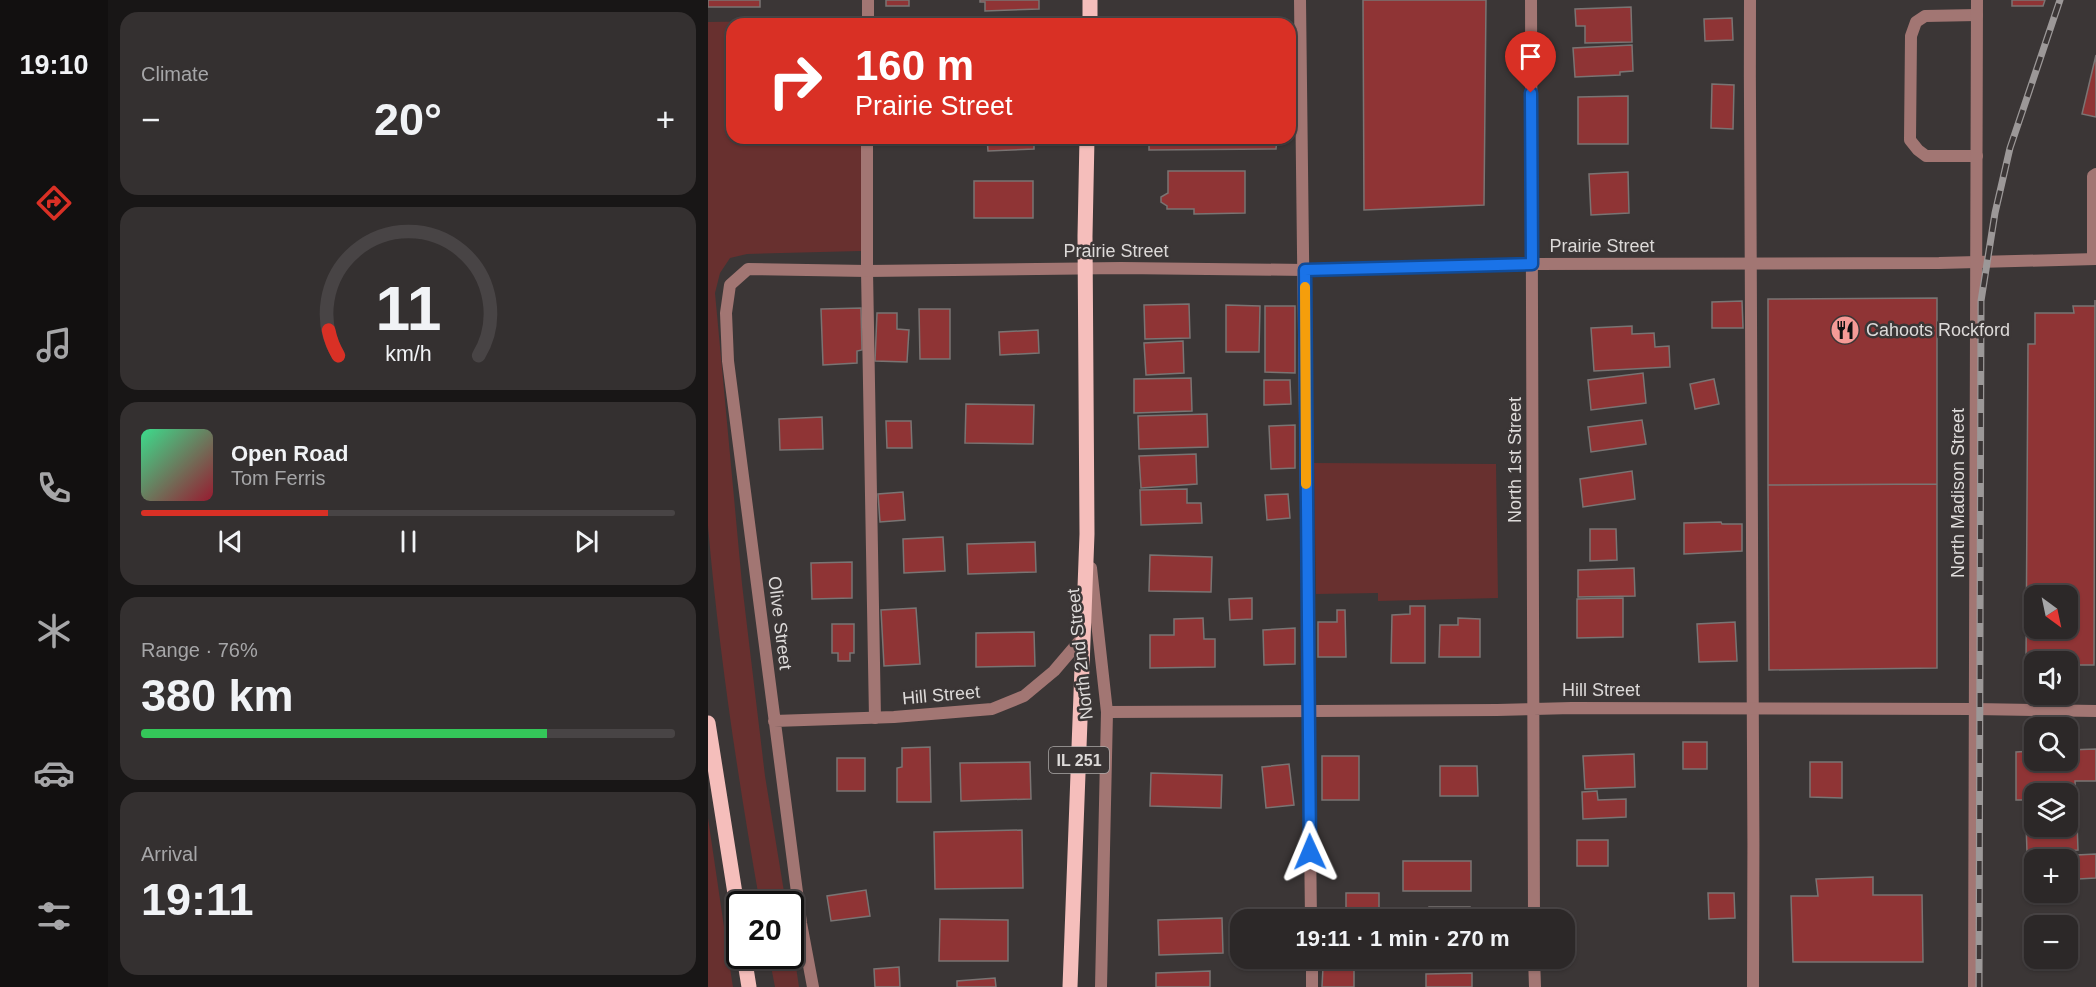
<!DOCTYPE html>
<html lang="en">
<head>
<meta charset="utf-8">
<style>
	:root { --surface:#2c2828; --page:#343030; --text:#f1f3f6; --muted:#a6a6a8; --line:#484445; --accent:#d93025 }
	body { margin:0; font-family:Arial,sans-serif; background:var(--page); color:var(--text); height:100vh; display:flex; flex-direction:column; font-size:22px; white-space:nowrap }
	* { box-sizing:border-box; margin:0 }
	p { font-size:20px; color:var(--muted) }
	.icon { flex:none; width:33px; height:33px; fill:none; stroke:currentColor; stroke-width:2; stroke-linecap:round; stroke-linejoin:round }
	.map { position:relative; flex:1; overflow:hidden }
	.details { display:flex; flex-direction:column; gap:12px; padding:12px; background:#181616; width:600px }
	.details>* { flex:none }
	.banner { position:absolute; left:18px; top:18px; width:570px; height:126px; border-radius:18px; box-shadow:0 2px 4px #0004,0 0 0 2px var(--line); background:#d93025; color:#fff; overflow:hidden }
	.needle { width:39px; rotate:147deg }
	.controls { position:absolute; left:1316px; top:585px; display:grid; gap:12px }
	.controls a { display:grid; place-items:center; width:54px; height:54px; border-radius:12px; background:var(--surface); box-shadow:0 2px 4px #0004,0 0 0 2px var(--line); font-size:30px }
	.speed { position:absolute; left:18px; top:891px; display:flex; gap:12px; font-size:30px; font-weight:700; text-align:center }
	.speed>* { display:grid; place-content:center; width:78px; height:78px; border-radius:50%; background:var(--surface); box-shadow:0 2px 4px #0004,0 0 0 2px var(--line); line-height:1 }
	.speed .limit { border:3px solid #111; border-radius:9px; background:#fff; color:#111 }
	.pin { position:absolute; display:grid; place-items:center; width:51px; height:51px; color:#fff; margin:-62px -26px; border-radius:50% 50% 50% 0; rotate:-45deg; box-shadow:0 0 6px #0007 }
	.pin .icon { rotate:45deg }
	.me { position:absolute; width:66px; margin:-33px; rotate:359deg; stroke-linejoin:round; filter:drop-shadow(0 0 4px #0008) }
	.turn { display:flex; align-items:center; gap:21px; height:126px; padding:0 30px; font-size:27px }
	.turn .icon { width:78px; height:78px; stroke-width:2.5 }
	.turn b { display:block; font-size:42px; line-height:51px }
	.big { font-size:45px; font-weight:600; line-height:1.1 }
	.details .card { flex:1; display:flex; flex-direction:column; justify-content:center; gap:9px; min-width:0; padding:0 21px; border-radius:18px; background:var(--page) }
	.details .dial { align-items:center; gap:0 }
	.dial svg { height:156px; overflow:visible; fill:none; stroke:var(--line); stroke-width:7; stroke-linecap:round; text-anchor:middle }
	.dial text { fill:var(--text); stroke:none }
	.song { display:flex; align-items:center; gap:18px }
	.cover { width:72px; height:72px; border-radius:9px; background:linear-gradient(135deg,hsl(150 70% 55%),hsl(350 70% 35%)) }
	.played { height:6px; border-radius:3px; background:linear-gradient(90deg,var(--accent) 35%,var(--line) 35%) }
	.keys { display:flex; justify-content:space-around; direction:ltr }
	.heat { display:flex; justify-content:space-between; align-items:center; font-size:33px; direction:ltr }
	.charge { height:9px; border-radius:4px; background:linear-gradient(90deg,#34c759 76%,var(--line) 0) }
	.trip { position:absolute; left:522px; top:909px; width:345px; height:60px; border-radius:18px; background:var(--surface); box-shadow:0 2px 4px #0004,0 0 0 2px var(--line); font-weight:600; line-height:60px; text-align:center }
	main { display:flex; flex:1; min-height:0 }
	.dock { display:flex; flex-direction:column; width:108px; justify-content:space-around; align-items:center; background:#121010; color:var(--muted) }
	.dock .icon { width:42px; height:42px }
	.dock .active { color:var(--accent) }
	.dock b { font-size:27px; color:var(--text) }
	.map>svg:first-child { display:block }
</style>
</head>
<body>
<main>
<nav class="dock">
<b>19:10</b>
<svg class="icon active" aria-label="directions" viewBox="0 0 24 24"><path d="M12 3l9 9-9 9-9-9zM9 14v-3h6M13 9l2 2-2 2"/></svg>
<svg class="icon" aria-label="music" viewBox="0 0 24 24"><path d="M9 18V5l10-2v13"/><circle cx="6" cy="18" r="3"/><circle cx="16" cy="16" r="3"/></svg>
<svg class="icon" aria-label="phone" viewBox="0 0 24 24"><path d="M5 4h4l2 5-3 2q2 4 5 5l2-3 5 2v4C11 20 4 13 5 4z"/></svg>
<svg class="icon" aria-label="climate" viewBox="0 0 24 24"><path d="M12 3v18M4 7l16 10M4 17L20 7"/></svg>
<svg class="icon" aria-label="car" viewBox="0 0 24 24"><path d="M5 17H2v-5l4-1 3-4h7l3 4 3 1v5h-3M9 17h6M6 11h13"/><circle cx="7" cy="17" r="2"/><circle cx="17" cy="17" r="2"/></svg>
<svg class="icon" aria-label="filters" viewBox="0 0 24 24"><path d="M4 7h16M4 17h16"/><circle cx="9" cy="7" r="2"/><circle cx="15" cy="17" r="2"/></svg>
</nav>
<section class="details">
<div class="card"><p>Climate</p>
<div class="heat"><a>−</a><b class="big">20°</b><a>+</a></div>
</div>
<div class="card dial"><svg viewBox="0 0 100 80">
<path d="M14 69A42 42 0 1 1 86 69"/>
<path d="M14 69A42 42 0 0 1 9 56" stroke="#d93025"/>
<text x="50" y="56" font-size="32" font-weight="700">11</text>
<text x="50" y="72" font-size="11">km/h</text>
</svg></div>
<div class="card">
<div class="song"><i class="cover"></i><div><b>Open Road</b><p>Tom Ferris</p></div></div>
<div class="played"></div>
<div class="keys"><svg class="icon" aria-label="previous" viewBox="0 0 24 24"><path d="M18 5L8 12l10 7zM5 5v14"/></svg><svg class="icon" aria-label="pause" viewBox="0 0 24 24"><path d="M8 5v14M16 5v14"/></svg><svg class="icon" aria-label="next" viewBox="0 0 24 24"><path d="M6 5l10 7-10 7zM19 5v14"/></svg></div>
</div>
<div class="card"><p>Range · 76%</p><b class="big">380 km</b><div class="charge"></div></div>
<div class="card"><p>Arrival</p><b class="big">19:11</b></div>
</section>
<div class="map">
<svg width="1388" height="987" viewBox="0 0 1388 987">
	<rect width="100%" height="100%" fill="#3b3636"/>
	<!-- green -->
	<path fill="#68302f" d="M 152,20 L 152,24 L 24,24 L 24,138 L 153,138 L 153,251 L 39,254 L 22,258 L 12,273 L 7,293 L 34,584 L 57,776 L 78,904 L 52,904 C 30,779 11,653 0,526 L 0,22 Z
		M 606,463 L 788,464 L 790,598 L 670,601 L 670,593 L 608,594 Z
		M 0,818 L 24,981 L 25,987 L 0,987 Z
		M 83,933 L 91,987 L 67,987 L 61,956 L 82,956 Z"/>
	<!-- building -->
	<path fill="#8f3435" stroke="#7a7473" stroke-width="1.5" fill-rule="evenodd" d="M 0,0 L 52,0 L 52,7 L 0,7 Z
		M 178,0 L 201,0 L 201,6 L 178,6 Z
		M 272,0 L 331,0 L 331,9 L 277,11 L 277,2 L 272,2 Z
		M 655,0 L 778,0 L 776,205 L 656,210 Z
		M 1304,0 L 1337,0 L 1335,6 L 1304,6 Z
		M 923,7 L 924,42 L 877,43 L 877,26 L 868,26 L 867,9 Z
		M 1024,18 L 1025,40 L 997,41 L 996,19 Z
		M 924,45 L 925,71 L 912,72 L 912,75 L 867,77 L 865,48 Z
		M 1388,55 L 1388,117 L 1374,114 Z
		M 1004,84 L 1026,85 L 1025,129 L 1003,128 Z
		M 920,96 L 920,144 L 870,144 L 870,97 Z
		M 279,138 L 326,138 L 326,149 L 280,151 Z
		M 441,138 L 569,138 L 568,149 L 441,150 Z
		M 460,171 L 537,171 L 537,213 L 486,214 L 486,209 L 459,209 L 459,206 L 453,202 L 453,197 L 460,193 Z
		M 920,172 L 921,213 L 883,215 L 881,174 Z
		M 266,181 L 325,181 L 325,218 L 266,218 Z
		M 1229,298 L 1229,484 L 1060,485 L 1060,299 Z
		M 1387,300 L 1386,665 L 1359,665 L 1359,662 L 1326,662 L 1326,665 L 1318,665 L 1320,344 L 1327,344 L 1327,313 L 1366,313 L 1365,306 L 1387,306 ZM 1326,596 L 1359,596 L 1359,628 L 1326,628 Z
		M 1034,301 L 1035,328 L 1004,328 L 1004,302 Z
		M 481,304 L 482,338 L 437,339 L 436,305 Z
		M 518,305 L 552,306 L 551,352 L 518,352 Z
		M 557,306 L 587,306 L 587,373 L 557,372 Z
		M 153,308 L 154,350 L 149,351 L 149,363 L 115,365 L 113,309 Z
		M 211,309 L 242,309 L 242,359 L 212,359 Z
		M 169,313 L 189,313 L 189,329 L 201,330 L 199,362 L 167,361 Z
		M 924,326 L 924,334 L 946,333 L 947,347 L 961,346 L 962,367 L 886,371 L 883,328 Z
		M 330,330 L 331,353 L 292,355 L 291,332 Z
		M 475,341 L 476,373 L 438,375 L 436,343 Z
		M 935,373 L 938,403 L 883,410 L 880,380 Z
		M 483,378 L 484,411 L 426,413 L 426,379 Z
		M 1006,379 L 1011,404 L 987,409 L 982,384 Z
		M 556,380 L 582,380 L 583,404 L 556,405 Z
		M 258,404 L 326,405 L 325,444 L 257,443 Z
		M 499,414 L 500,447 L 431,449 L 430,416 Z
		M 114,417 L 115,449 L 72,450 L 71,419 Z
		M 934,420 L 938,444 L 883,452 L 880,427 Z
		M 178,421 L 203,421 L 204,448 L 179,448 Z
		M 587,425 L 587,468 L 563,469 L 561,426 Z
		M 488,454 L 489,484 L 433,488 L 431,456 Z
		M 924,471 L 927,499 L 875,507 L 872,479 Z
		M 1229,484 L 1229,668 L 1061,670 L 1060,485 Z
		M 479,489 L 479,503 L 493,503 L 494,523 L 433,525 L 432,490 Z
		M 195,492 L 197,520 L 172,522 L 170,494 Z
		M 580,494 L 582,518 L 559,520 L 557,495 Z
		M 1013,522 L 1014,524 L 1034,524 L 1034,551 L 976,554 L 976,523 Z
		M 882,529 L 908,529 L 909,560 L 882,561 Z
		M 235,537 L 237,571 L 196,573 L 195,539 Z
		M 327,542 L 328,572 L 260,574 L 259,544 Z
		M 442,555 L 504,557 L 503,592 L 441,591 Z
		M 144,562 L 144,598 L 104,599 L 103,563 Z
		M 926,568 L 927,596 L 870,597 L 870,570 Z
		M 544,598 L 544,619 L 522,620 L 521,599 Z
		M 915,598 L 915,637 L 869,638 L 869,599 Z
		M 702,606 L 717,606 L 717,663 L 683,663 L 684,615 L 702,614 Z
		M 208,608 L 212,664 L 176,666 L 173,610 Z
		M 629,610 L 637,610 L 638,657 L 610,657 L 610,622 L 629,622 Z
		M 495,618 L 496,639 L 507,639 L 507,667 L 442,668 L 442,635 L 466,635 L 466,619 Z
		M 750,618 L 772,619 L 772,657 L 731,657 L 732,625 L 750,625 Z
		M 1027,622 L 1029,661 L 991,662 L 989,624 Z
		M 124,624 L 146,624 L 146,653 L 142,653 L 142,661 L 130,661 L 130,653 L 124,653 Z
		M 587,628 L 587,664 L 556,665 L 555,630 Z
		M 326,632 L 327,666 L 268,667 L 268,633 Z
		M 975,742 L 999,742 L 999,769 L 975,769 Z
		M 222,747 L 223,802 L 189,802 L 189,768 L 194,767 L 194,748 Z
		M 1388,749 L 1388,781 L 1367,781 L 1368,798 L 1359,799 L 1359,794 L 1326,794 L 1326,800 L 1308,800 L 1308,752 L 1326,751 L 1326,760 L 1359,760 L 1359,750 Z
		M 926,754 L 927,787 L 877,789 L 875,756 Z
		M 614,756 L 651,756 L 651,800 L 614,800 Z
		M 129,758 L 157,758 L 157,791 L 129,791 Z
		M 322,762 L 323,799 L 253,801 L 252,763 Z
		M 1102,762 L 1134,762 L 1134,798 L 1102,797 Z
		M 581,764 L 586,805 L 558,808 L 554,767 Z
		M 732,766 L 769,766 L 770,796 L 732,796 Z
		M 443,773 L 514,775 L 513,808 L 442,806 Z
		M 889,791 L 890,800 L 918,799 L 918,817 L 875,819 L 874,792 Z
		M 1359,822 L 1369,822 L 1370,850 L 1319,852 L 1318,823 L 1326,823 L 1326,826 L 1359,826 Z
		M 314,830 L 315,888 L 227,889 L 226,832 Z
		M 869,840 L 900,840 L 900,866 L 869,866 Z
		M 1388,854 L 1388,878 L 1370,879 L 1369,855 Z
		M 695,861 L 763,861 L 763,891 L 695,891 Z
		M 1165,877 L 1165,895 L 1214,895 L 1215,962 L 1085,962 L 1083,896 L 1110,896 L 1108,879 Z
		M 158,890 L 162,916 L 123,921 L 119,896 Z
		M 638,893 L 671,893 L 671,920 L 638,920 Z
		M 1000,893 L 1026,893 L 1027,918 L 1001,919 Z
		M 721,907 L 762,907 L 762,920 L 721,920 Z
		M 514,918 L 515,953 L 451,955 L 450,920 Z
		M 232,919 L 300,920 L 300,961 L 231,961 Z
		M 559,958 L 587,958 L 588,965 L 560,966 Z
		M 730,958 L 762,958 L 762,963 L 730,963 Z
		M 191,967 L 192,987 L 167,987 L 166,969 Z
		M 615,967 L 646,968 L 646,987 L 614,987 Z
		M 502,971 L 502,987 L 448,987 L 448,973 Z
		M 764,973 L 764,987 L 718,987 L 718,974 Z
		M 287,978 L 288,987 L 249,987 L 249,981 Z"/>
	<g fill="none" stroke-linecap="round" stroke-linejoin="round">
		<!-- service -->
		<path stroke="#a27673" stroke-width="12" d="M 592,0 L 603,920
			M 1042,0 C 1041,329 1047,658 1045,987
			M 160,24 L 160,0
			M 159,138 L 159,271 L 167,718
			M 1269,156 L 1218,156 L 1210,150 L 1202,140 L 1203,36 L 1208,22 L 1217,16 L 1269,15
			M 604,958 L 604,987"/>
		<!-- minor -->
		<path stroke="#a27673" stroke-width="12" d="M 823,0 L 826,920
			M 1385,259 L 1385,176 L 1388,174
			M 383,568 L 399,712 L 393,987
			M 399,712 L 789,710 L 864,708 L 1267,709 L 1388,711
			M 66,721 L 186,717 L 284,709 L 316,696 L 346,671 L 375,637
			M 826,958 L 827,987
			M 105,987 L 93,923 L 20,361 L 18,313 L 22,285 L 40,269 L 159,271 L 413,268 L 597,270 L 824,264 L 1231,263 L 1388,259"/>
		<!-- tertiary -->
		<path stroke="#a27673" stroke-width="12" d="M 1266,987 L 1269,0"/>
		<!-- primary -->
		<path stroke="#f5bebb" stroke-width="15" d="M 382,24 L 382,0
			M 0,723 L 32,925
			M 36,956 L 41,987
			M 362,987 L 379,534 L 377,236 L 379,138"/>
		<!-- rail casing -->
		<g stroke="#9c9898" stroke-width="7">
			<path id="rail" d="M 1271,987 L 1273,301 L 1287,213 L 1302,148 L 1352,0"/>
		</g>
		<!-- rail -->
		<use href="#rail" stroke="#3b3636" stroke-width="4.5" stroke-dasharray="14" stroke-linecap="butt"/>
	</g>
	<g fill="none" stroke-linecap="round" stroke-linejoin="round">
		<!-- route casing -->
		<g stroke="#114b97" stroke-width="15">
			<path id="route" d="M 602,852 L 597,270 L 824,264 L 823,93"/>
		</g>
		<!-- route -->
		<use href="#route" stroke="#1a73e8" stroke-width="10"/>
		<!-- slow -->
		<path stroke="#f59e0b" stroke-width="10" d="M 597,287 L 598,484"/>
	</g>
	<!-- icons -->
	<defs>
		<g id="restaurant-disc" transform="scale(1.5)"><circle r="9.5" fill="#f59b97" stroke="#3b3636"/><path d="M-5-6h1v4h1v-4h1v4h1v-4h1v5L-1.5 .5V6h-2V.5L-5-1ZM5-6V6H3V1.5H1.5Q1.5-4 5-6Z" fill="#111"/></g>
	</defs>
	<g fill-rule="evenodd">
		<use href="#restaurant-disc" x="1137" y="330"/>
	</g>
	<g text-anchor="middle" stroke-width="5" stroke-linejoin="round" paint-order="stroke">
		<!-- shield labels -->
		<rect fill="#3b3636" stroke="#aca9a8" stroke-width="1.5" x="341" y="747" width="60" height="26" rx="4.5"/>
		<g font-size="16" font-weight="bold" fill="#dddad9">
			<text x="371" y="766">IL 251</text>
		</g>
		<!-- street labels -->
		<g font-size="18" fill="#dddad9" stroke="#3b3636">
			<text x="894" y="252">Prairie Street</text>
			<text x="408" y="257">Prairie Street</text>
			<text transform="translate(807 460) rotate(-90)" y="6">North 1st Street</text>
			<text transform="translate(1250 493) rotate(-90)" y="6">North Madison Street</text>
			<text transform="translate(72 623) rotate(83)" y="6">Olive Street</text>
			<text transform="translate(372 654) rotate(-96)" y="6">North 2nd Street</text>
			<text x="893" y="696">Hill Street</text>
			<text transform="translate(233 695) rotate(-5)" y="6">Hill Street</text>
		</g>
		<!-- poi labels -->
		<g font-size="18" fill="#dddad9" stroke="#3b3636" text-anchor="start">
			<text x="1158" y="336">Cahoots Rockford</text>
		</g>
	</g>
</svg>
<div class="controls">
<a><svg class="needle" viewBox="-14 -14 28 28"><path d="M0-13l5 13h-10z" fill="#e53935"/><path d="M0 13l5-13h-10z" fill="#a6a6a8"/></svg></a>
<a><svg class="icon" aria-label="sound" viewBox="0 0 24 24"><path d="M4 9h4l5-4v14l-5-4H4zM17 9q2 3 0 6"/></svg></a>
<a><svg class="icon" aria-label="search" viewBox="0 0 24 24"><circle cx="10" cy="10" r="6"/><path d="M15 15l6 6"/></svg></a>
<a><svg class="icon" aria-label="layers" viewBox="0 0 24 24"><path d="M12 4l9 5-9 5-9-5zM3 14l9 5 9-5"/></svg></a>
<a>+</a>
<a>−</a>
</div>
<div class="speed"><div class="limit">20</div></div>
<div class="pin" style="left:823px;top:93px;background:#d93025"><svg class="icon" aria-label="arrive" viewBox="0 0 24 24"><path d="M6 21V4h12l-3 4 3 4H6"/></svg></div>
<svg class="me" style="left:602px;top:852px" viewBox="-20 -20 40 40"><path d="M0-17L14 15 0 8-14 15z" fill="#1a73e8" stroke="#fff" stroke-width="4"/></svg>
<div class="trip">19:11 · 1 min · 270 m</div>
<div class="banner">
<div class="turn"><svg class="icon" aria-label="right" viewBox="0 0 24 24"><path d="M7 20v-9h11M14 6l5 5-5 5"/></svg><div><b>160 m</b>Prairie Street</div></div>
</div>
</div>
</main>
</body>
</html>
